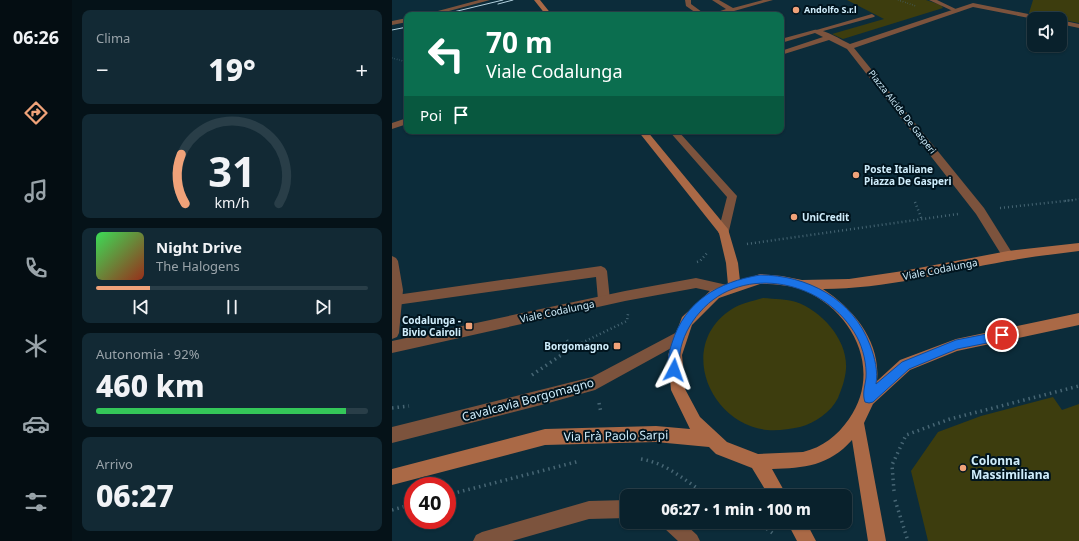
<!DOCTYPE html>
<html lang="it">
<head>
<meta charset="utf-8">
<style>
	:root { --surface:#09212c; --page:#122934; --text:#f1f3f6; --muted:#99a3a9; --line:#293e48; --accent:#f0a279 }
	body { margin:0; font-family:"Noto Sans",sans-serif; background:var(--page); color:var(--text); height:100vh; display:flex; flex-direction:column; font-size:15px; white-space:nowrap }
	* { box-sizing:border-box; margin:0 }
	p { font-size:13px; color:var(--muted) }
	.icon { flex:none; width:22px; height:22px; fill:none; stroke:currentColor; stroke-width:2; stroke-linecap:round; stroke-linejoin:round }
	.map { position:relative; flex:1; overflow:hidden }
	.drawer { display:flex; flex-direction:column; gap:10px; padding:10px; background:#051218; width:320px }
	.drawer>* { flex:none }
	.banner { position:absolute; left:12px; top:12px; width:380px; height:122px; border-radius:8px; box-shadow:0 1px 3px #0004,0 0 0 1px var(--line); background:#0b6e4f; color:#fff; overflow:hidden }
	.fabs { position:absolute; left:635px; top:12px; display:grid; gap:8px }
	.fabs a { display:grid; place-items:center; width:40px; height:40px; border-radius:8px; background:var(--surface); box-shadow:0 1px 3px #0004,0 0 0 1px var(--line); font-size:20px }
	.speed { position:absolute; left:12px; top:477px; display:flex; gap:8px; font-size:20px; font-weight:700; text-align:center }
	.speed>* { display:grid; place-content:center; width:52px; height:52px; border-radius:50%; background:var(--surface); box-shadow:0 1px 3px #0004,0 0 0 1px var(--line); line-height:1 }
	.speed .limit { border:6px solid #d22; background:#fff; color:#111 }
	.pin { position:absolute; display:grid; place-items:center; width:34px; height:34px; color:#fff; margin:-17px; border:2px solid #fff; border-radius:50%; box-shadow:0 1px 4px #0007 }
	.me { position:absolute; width:44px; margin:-22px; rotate:4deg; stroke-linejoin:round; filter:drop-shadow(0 0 3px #0008) }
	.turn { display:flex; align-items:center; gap:14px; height:84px; padding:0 16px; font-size:18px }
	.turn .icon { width:52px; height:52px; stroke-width:2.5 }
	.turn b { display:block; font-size:28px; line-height:34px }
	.then { display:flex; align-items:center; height:38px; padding:0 16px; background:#0003; gap:8px; font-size:15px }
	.big { font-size:30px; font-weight:800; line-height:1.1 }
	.drawer .tile { flex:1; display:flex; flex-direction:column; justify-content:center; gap:6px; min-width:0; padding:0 14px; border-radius:8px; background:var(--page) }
	.drawer .dial { align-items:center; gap:0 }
	.dial svg { height:104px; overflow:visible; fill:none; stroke:var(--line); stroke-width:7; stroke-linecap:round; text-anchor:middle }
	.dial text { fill:var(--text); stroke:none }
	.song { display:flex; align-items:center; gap:12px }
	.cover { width:48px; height:48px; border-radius:6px; background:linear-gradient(135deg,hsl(130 70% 55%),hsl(10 70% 35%)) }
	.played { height:4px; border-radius:2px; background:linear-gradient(90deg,var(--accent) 20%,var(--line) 20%) }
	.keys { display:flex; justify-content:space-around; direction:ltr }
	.heat { display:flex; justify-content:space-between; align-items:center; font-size:22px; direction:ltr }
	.charge { height:6px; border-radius:3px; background:linear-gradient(90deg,#34c759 92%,var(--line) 0) }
	.trip { position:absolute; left:228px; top:489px; width:232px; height:40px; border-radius:8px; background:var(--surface); box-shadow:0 1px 3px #0004,0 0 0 1px var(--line); font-weight:800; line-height:40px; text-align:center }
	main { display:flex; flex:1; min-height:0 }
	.dock { display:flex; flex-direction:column; width:72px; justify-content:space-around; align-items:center; background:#040d12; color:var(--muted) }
	.dock .icon { width:28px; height:28px }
	.dock .current { color:var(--accent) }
	.dock b { font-size:18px; color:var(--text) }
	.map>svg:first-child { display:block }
</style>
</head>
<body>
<main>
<nav class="dock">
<b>06:26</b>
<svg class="icon current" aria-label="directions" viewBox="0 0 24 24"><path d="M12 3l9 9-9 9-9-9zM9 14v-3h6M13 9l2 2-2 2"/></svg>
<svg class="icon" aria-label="music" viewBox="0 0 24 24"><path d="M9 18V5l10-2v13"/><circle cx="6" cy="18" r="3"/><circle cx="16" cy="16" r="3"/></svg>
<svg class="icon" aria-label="phone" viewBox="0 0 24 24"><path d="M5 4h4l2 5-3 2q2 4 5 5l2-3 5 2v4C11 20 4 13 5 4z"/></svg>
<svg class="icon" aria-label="climate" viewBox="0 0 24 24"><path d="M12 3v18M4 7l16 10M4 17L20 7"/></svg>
<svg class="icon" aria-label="car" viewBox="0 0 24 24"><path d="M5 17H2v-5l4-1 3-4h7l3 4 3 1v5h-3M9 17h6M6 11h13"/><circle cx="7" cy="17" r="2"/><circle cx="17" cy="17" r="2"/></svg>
<svg class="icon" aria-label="filters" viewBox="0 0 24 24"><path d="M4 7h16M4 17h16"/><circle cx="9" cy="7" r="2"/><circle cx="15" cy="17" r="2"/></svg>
</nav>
<section class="drawer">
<div class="tile"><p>Clima</p>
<div class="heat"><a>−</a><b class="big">19°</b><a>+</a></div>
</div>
<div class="tile dial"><svg viewBox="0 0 100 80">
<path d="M14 69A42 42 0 1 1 86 69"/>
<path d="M14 69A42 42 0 0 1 11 31" stroke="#f0a279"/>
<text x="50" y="56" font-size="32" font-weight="700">31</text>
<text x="50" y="72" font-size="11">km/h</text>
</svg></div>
<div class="tile">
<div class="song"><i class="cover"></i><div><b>Night Drive</b><p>The Halogens</p></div></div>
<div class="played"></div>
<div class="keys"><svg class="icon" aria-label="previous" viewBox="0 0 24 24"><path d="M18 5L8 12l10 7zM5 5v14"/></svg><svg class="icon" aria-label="pause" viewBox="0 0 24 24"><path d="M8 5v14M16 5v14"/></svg><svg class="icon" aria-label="next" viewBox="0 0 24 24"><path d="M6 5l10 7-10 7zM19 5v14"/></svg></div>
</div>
<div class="tile"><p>Autonomia · 92%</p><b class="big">460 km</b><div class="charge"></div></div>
<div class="tile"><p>Arrivo</p><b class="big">06:27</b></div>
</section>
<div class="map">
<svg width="687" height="541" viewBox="0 0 687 541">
	<rect width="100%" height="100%" fill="#0c2c3a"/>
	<!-- green -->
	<path fill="#3d3d0e" d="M 455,0 L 534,0 L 549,5 L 551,8 L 451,39 L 440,34 L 492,19 Z
		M 641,0 L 687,0 L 687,23 L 637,13 Z
		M 371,298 C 383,299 394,299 404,302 C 430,311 456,340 454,369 C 453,380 450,388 446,398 C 439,412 423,423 408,427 C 397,429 387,431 375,430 C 316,423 285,344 340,309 C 349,303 361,301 371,298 Z
		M 661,397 L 670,410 L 687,404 L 687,541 L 536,541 L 519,471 L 546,432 L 589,416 Z"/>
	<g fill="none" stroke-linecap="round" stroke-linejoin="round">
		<!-- path-far3 -->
		<path stroke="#476674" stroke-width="1.5" stroke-dasharray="0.5 2" stroke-linecap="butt" d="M 506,0 L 524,6
			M 0,58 L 15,62"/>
		<!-- path-far2 -->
		<path stroke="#476674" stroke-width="2" stroke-dasharray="1 2.5" stroke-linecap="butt" d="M 673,201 L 687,199"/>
		<!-- path-far1 -->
		<path stroke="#476674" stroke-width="2.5" stroke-dasharray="1 3" stroke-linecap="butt" d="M 523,202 L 530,220
			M 608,208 L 682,200
			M 355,244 L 566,214
			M 305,262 L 308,261 L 316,252
			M 175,340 L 180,348
			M 179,348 L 235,321 L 236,314"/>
		<!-- path -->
		<path stroke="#476674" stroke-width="3.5" stroke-dasharray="1.5 4" stroke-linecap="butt" d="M 140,375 L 181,347
			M 207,403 L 209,413
			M 0,408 L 17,406
			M 249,459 C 278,464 293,482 318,496
			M 502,491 L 500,465 L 514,435 L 558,419 L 687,386
			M 55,495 L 188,461
			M 503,500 L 516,541
			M 0,510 L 21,504
			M 366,522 L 383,535"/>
		<!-- lane -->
		<path fill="#7c533d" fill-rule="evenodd" d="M 537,0 L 545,0 L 568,11 L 563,12 Z
			M 480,14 L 483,16 L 482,17 L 424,33 L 421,31 Z
			M 15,118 L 15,124 L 0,129 L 0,123 Z
			M 209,266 L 213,268 L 215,271 L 218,300 L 216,304 L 212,305 L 208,304 L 206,300 L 204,277 L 4,305 L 0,304 L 0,296 L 4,295 Z
			M 287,331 L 292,333 L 294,337 L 292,341 L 203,390 L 153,404 L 0,443 L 0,427 L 200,377 Z"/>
		<!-- street -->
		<path fill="#7c533d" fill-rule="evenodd" d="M 87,0 L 98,0 L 42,15 L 31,15 Z
			M 293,0 L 299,0 L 299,4 L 314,15 L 307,15 L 294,6 Z
			M 320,0 L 327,0 L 341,8 L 371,0 L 381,0 L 328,15 L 317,15 L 334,9 Z
			M 581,3 L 651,17 L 654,19 L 642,19 L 581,7 L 462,48 L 592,208 L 622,256 L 620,259 L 616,261 L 612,259 L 584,214 L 455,49 L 437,40 L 389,55 L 389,51 L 431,37 L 423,33 L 389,43 L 389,39 L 422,30 C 431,28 449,40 458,44 Z
			M 15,18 L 15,22 L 0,25 L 0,21 Z
			M 668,20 L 687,24 L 687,28 L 668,24 Z
			M 277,131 L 286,131 L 345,196 L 336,235 L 332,236 L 328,235 L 326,232 L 335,197 Z
			M 0,256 L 4,258 L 6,261 L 11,290 L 7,333 L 5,337 L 0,339 Z
			M 304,278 L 335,285 L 337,289 L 335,293 L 331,294 L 304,288 L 233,301 L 0,353 L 0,341 L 233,291 Z
			M 235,500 L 235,518 L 197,519 L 120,541 L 81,541 L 84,535 L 90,532 L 197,501 Z
			M 269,522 L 291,522 L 305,535 L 308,541 L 286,541 L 272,528 Z"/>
		<!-- secondary -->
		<path fill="#aa6946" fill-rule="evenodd" d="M 142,0 L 148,0 L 160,15 L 154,15 Z
			M 246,131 L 255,131 L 336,229 L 346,263 L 348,281 L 368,274 L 390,276 L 410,280 L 457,279 L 511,271 L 616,251 L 687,243 L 687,251 C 663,254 638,257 615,261 C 554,272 493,289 431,289 C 462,309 489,342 485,381 L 508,360 L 564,339 L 687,313 L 687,325 L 565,351 L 518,370 L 481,404 L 472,423 L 494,541 L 476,541 L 460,440 C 437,466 412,468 380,469 L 395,496 L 377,496 L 360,468 L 324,454 L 317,447 L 264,442 L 153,445 L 0,485 L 0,469 L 153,429 L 264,426 L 298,429 L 279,390 L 276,355 L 290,317 L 318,291 L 336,285 L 334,263 L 327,233 ZM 368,284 C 383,284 399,285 413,291 C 463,313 490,372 457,419 C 445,436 431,447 411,452 L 366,454 L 335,442 L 308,417 L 293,389 L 290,355 L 300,325 L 327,298 Z
			M 395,522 L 414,522 L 424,541 L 405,541 Z"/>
		<!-- tram -->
		<path stroke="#b3d1df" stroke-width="1" d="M 106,4 L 121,0
			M 49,15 L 111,0
			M 0,30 L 15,27"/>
	</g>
	<!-- route -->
	<path fill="#1a73e8" stroke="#114b97" d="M 368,275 C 415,275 461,299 478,345 C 483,358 486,371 484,384 L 510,362 L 564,340 L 610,331 L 614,332 L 615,335 L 614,338 L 610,340 L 565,349 L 517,369 L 481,402 L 477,403 L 473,402 C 470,394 473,386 474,378 C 475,365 471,348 465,337 C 435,281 351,262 308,312 C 298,323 290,338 288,353 C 287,360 289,367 286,374 L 282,375 L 278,374 C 274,365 277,352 280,343 C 293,301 326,282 368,275 Z"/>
	<!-- markers -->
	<g fill="#f0a279" stroke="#00141e" stroke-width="1.5">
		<circle cx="404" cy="10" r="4"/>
		<circle cx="464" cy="175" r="4"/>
		<circle cx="402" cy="217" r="4"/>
		<rect x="73" y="322" width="8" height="8" rx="2"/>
		<rect x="221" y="342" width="8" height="8" rx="2"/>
		<circle cx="571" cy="468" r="4"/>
	</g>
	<g text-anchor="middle" stroke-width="4" stroke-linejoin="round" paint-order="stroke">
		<!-- far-poi labels -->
		<g font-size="9" font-weight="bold" fill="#cfedfb" stroke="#00141e" text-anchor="start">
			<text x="412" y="13">Andolfo S.r.l</text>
		</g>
		<!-- far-street labels -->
		<g font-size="9" fill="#cfedfb" stroke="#00141e">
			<text transform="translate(510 112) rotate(52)" y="3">Piazza Alcide De Gasperi</text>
		</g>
		<!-- poi labels -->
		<g font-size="10" font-weight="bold" fill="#cfedfb" stroke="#00141e" text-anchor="start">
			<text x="472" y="173">Poste Italiane<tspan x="472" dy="12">Piazza De Gasperi</tspan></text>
			<text x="410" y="221">UniCredit</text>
			<text x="69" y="324" text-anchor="end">Codalunga -<tspan x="69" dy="12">Bivio Cairoli</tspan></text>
			<text x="217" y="350" text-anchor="end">Borgomagno</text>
		</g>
		<!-- street labels -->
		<g font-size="10" fill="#cfedfb" stroke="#00141e">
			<text transform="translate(548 269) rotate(-11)" y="4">Viale Codalunga</text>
			<text transform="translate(165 311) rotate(-12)" y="4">Viale Codalunga</text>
		</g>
		<!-- near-street labels -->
		<g font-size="12" fill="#cfedfb" stroke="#00141e">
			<text transform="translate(136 400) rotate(-15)" y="4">Cavalcavia Borgomagno</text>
			<text transform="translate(224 436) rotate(-1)" y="4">Via Frà Paolo Sarpi</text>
		</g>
		<!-- near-poi labels -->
		<g font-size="12" font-weight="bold" fill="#cfedfb" stroke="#00141e" text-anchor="start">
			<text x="579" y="465">Colonna<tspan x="579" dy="14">Massimiliana</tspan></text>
		</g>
	</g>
</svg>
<div class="fabs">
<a><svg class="icon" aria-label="sound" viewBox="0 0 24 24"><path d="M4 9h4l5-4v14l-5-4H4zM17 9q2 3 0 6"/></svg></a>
</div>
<div class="speed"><div class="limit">40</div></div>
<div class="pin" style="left:610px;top:335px;background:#d93025"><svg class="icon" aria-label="arrive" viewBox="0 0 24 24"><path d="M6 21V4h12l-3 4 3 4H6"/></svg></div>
<svg class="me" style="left:282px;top:370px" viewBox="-20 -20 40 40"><path d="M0-17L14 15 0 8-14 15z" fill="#1a73e8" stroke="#fff" stroke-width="4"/></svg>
<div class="trip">06:27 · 1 min · 100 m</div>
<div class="banner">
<div class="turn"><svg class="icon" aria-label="left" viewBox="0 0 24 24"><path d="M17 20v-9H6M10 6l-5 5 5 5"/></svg><div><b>70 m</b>Viale Codalunga</div></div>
<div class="then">Poi<svg class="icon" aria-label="arrive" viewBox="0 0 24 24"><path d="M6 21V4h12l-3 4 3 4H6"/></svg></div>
</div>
</div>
</main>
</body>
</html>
